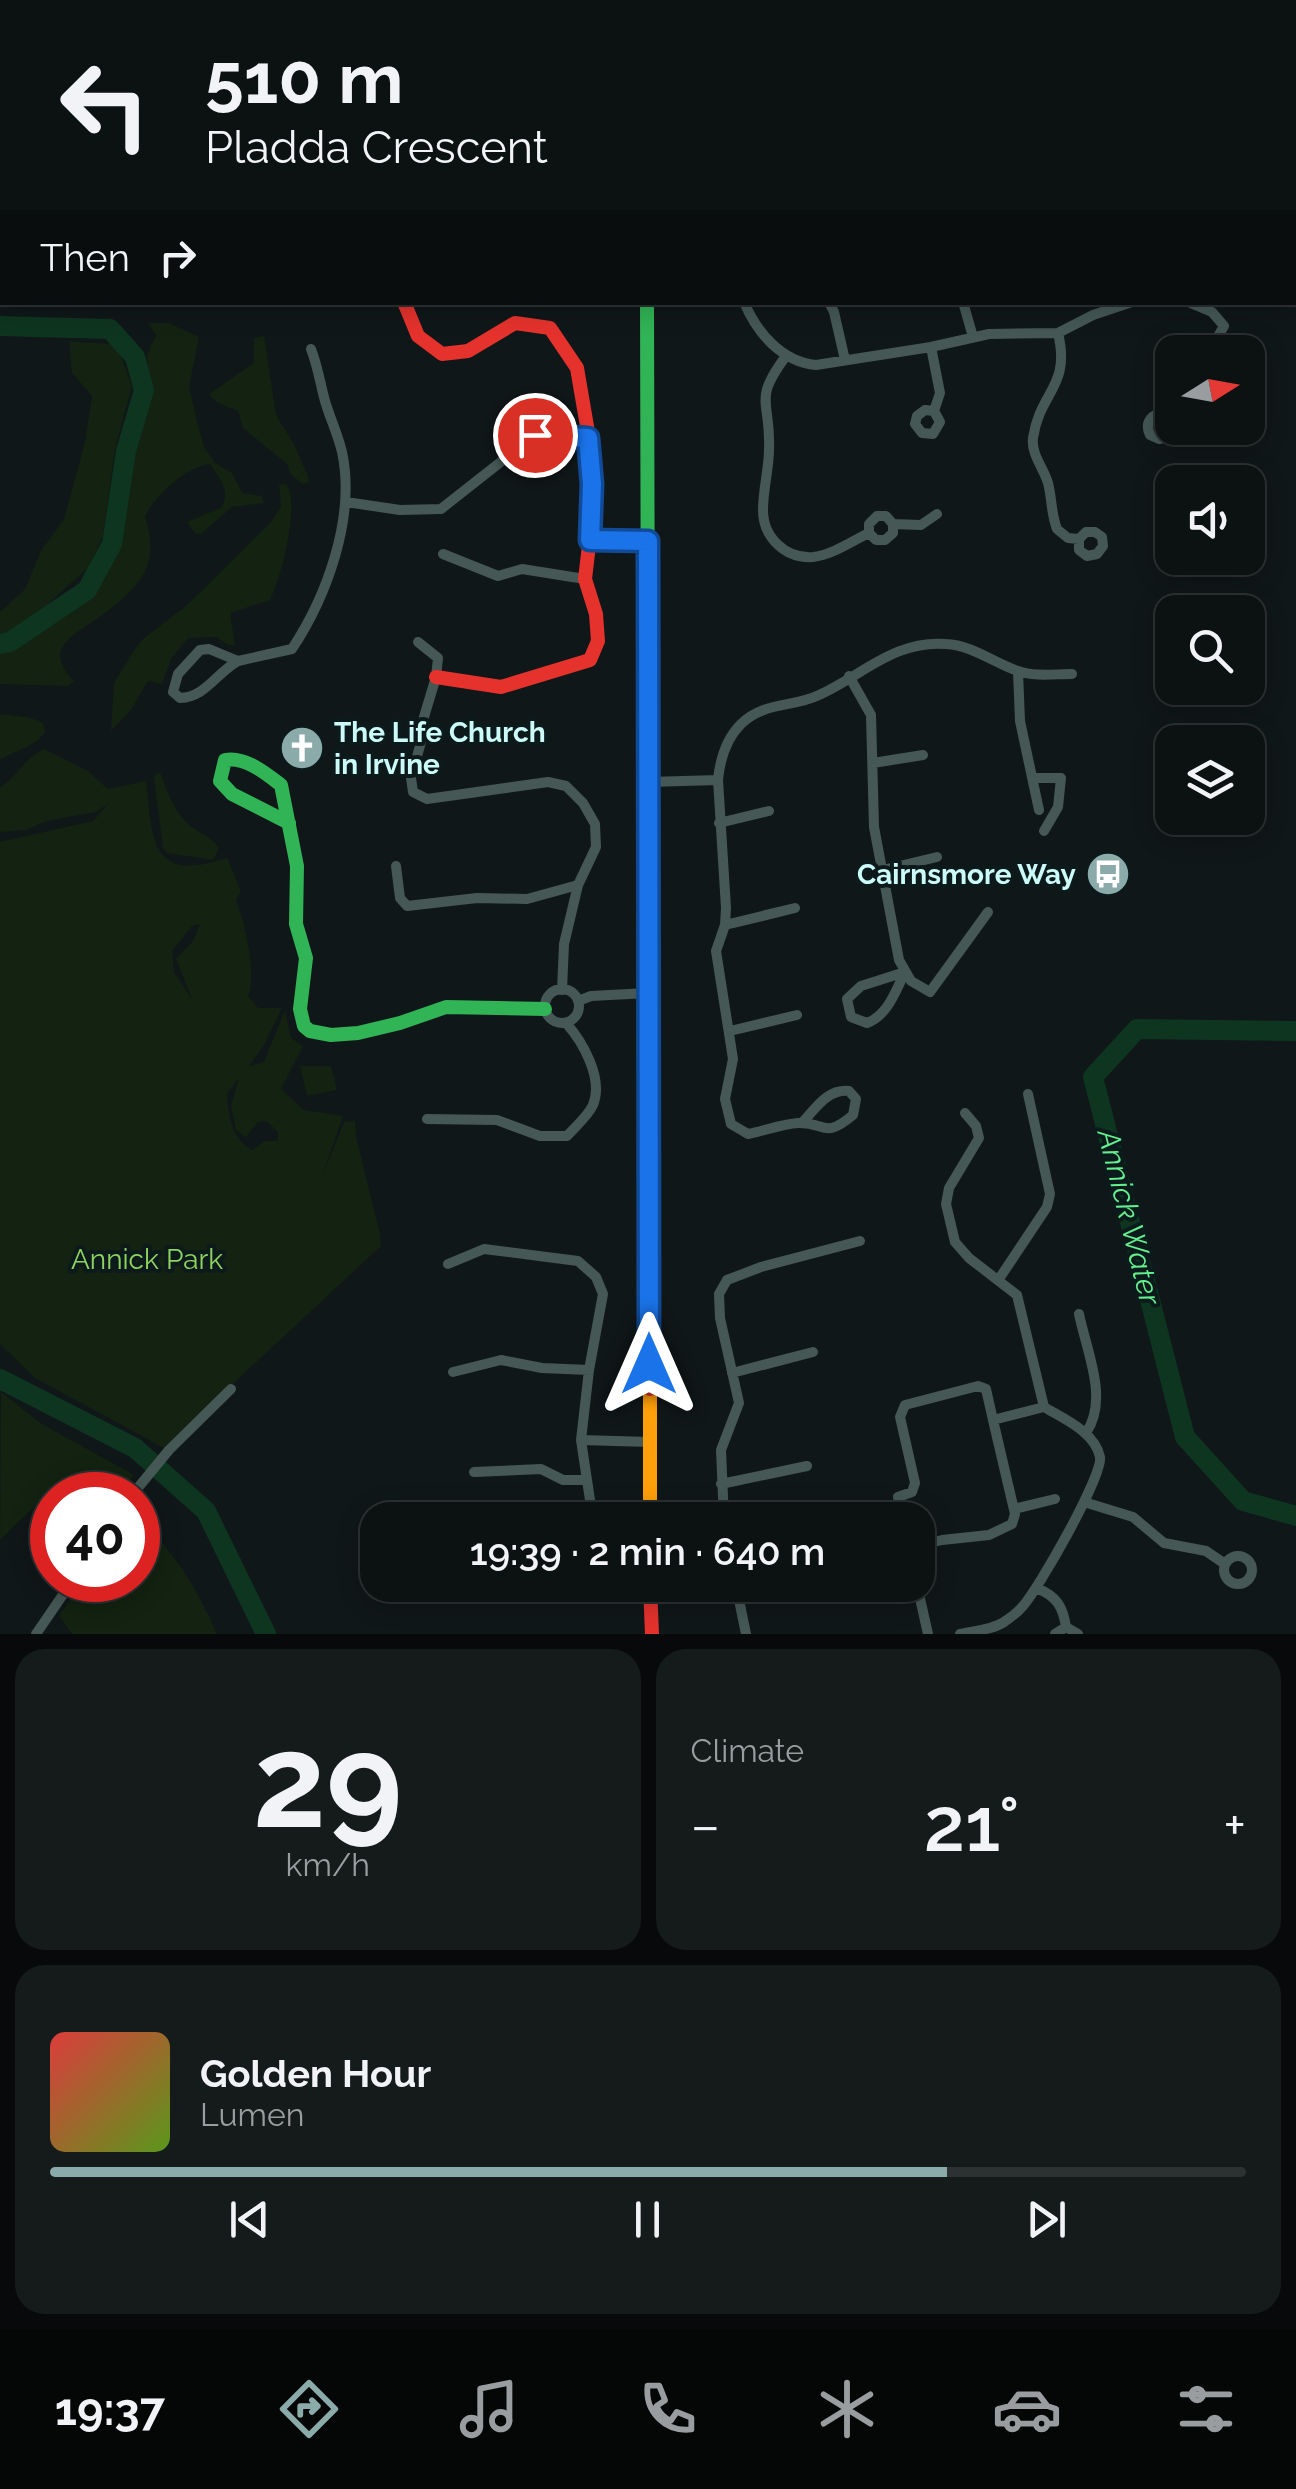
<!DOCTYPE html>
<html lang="en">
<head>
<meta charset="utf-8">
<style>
	:root { --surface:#0c1112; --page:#151a1b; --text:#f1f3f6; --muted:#9a9d9f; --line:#2c3132; --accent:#8aabaa }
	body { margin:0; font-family:Raleway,sans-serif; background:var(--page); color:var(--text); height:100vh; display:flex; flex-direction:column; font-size:38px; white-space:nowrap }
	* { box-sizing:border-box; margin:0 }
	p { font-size:32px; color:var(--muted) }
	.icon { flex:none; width:55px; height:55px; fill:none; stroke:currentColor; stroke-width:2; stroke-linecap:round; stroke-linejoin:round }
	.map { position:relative; height:1634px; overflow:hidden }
	.drawer { display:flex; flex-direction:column; gap:15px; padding:15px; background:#07090a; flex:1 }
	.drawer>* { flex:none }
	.guide { position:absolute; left:0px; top:0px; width:1298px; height:305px; box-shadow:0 5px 25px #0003,0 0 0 2px var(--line); background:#0c1112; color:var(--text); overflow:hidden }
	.needle { width:65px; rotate:79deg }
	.tools { position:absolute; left:1155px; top:335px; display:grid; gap:20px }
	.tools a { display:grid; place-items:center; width:110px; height:110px; border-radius:20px; background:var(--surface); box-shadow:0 5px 25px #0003,0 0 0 2px var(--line); font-size:50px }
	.speed { position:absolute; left:30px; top:1472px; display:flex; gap:20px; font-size:50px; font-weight:700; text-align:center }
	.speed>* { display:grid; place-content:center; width:130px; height:130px; border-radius:50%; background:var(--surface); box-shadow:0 5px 25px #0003,0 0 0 2px var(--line); line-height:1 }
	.speed .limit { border:15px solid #d22; background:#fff; color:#111 }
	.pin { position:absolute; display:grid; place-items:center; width:85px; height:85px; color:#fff; margin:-42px; border:5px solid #fff; border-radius:50%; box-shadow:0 2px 10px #0007 }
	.me { position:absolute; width:110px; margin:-55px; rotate:0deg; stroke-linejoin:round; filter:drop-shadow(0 0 8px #0008) }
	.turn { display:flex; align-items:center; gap:35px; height:210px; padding:0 40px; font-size:45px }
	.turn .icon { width:130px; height:130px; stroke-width:2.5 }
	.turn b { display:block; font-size:70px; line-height:85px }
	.then { display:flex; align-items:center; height:95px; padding:0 40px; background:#0003; gap:20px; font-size:38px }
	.big { font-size:75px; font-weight:600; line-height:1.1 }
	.drawer .tile { flex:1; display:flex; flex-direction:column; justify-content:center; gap:15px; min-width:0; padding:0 35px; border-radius:30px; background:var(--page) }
	.drawer .dial { align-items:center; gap:0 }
	.dial b { font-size:130px; line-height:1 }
	.song { display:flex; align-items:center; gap:30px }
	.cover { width:120px; height:120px; border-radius:15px; background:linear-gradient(135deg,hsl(0 70% 55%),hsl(90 70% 35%)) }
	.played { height:10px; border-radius:5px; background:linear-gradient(90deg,var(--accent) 75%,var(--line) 75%) }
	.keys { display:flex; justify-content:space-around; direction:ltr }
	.heat { display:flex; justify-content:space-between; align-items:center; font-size:55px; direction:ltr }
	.drawer .tiles { flex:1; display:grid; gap:15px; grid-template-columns:1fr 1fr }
	.tile:last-child { grid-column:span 2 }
	.trip { position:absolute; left:360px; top:1502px; width:575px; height:100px; border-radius:30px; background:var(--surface); box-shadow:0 5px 25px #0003,0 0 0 2px var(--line); font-weight:600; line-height:100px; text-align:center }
	.tabs { display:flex; height:160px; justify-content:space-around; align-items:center; background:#050707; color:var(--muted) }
	.tabs .icon { width:70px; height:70px }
	.tabs .on { color:var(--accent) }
	.tabs b { font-size:45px; color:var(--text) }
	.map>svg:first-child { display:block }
</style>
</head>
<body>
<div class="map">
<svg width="1296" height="1634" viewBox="0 0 1296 1634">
	<rect width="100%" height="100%" fill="#101718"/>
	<!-- green -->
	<path fill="#132211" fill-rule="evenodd" d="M 148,323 L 169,323 L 199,337 L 189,387 L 198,425 L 204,447 L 215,463 L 232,473 L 242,493 L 262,496 L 264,503 L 232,507 L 201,534 L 195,533 L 187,522 L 221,508 C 231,491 220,479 210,464 C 184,468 157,494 145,516 C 150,534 154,550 146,569 C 138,588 115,606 98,618 C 73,636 42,648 74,681 L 68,686 L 0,684 L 0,652 L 12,650 C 50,626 93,606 112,562 L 150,386 L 147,355 L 156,335 Z
		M 264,336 L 276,415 L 294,444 L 310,481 L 303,484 L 291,475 L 287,464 L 243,428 L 238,411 L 216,402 L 209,394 L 254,363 L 254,338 Z
		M 69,341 L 111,344 L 119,351 L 132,386 L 115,449 L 103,536 L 89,567 L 51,601 L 43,615 L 0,637 L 0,612 L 25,589 L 41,551 L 64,519 L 85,442 L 92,396 L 72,373 Z
		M 286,484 C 301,502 281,579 270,600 L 230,613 L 235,645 L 228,645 L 216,637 L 188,638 L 171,659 L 162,684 L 148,681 L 131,710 L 111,731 L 114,683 L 133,652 L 143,639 L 186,606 L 271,522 L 281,506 L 279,485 Z
		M 0,714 C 14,716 32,716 43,723 L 45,732 C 34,748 16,750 0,760 Z
		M 44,749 L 88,771 L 108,789 L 146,781 C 153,843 151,883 227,858 L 241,891 L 236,901 C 245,921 257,977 248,996 L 258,1008 L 282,1008 L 264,1045 L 249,1066 L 264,1062 L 285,1010 L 291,1038 L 303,1046 L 281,1089 L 304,1110 L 343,1116 L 322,1177 L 344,1122 L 355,1121 L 356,1136 L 380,1234 L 381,1246 L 164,1448 L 35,1378 L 0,1344 L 0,842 L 93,821 L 109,803 L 96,812 L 47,821 L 26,830 L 0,832 L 0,787 C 17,777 26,756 44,749 ZM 200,924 L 193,941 L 176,959 L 192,999 L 174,972 L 172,951 L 192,926 ZM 239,1078 L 231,1106 L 236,1130 L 246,1137 L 258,1122 L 266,1121 L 278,1132 L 278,1141 L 265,1141 L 252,1150 C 231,1138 229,1117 227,1094 Z
		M 160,772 C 166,788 174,811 187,823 C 198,833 210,835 219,848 L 213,860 L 167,853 L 163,848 L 154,776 Z
		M 300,1066 L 331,1066 L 337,1090 L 307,1096 Z
		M 1,1392 L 42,1424 L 134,1475 L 117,1495 L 76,1495 L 61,1481 L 0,1540 Z
		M 138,1517 C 176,1555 195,1584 217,1634 L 72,1634 L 59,1616 L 84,1580 L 138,1580 Z"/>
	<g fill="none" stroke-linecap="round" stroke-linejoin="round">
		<!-- river -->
		<path stroke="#0e3520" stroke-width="20" d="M 0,326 L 110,329 L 135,357 L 144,390 L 126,451 L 112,544 L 87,590 L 10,642 L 0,644
			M 1296,1031 L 1137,1029 L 1093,1077 L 1185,1437 L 1243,1501 L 1296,1516
			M 0,1379 L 135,1448 L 206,1511 L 266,1634"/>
		<!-- street -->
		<path stroke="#455855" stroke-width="10" d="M 179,0 L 181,2
			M 433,0 L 436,2
			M 675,0 L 681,2
			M 946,0 L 947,2
			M 532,2 L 533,0
			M 611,2 L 611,0
			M 1295,36 L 1296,35
			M 744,302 C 757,333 782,362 816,365 L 931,347 L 989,334 L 1058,333 L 1093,315 L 1132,302
			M 829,302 L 834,312 L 845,360
			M 963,302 L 973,337
			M 1188,302 L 1212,312 L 1224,326 L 1209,352
			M 1058,333 C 1071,387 1040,391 1033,438 C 1031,454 1043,467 1048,483 C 1052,498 1051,514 1057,529 L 1068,538 L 1079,539 L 1086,532 L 1095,532 L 1102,537 L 1103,546 L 1097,554 L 1087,556 L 1079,550 L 1079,539
			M 931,347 L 940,393 L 934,411 L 940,422 L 933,434 L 922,433 L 915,424 L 917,416 L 925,410 L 934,411
			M 786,356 C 752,402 771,399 769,449 C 769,469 763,489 763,510 C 763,537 785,559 813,557 C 832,555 852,541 869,533 L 869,524 L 877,516 L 886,516 L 893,524 L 893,533 L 885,540 L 876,540 L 869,533
			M 1172,425 L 1165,415 C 1152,412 1144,422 1150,435 L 1159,439 L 1168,437 L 1172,425
			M 346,502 L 400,510 L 441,509 L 535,435 L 589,438
			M 893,524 L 921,525 L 937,514
			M 590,540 L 648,541
			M 443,554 L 498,576 L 522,569 L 585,579
			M 418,642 L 438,658 L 436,677 L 424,717
			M 238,661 C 216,673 206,697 180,698 L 173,692 L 178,674 L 200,650 L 209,649 L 238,661 L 292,649 C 327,596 356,517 342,452 C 338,435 330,418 325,401 C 320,383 318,367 311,349
			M 1018,672 L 1020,721 L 1039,810
			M 849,676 L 871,715 L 874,827 L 899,960 L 911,981 L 930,992 L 988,912
			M 423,735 L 411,778 L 413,792 L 427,799 L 548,782 L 566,786 L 583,803 L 595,824 L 596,847 L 578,885 L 564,944 L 562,990
			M 873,763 L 923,755
			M 1032,778 L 1061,778 L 1058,807 L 1044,831
			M 718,780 C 720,759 726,739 741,724 C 765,701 792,708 819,695 C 863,675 894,640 946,644 C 972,645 994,663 1018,671 C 1035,677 1054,674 1072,674
			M 648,782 L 718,780 L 726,908 L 725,925 L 716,951 L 733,1059 L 725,1099 L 731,1124 L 748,1134 C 764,1131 782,1124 798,1123 C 826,1122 823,1140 853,1115 L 856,1099 L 849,1091 C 827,1089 816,1108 802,1123
			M 719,823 L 769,811
			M 396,866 L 400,898 L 407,906 L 477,898 L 527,899 L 578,885
			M 883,870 L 937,857
			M 725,925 L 795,908
			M 905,972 C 895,992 888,1015 867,1023 L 851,1017 L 847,999 L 861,986 Z
			M545 1006a17 17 0 1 1 34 0a17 17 0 1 1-34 0Z
			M 578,1001 L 591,996 L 648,993
			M 730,1031 L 797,1015
			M 427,1119 L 497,1120 L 540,1136 L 567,1136 C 575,1127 588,1116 593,1105 C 604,1078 582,1041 566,1023
			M 448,1264 L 484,1249 L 578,1261 L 596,1277 L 603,1294 L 589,1370 L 581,1440 L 593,1520
			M 999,1279 L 1047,1207 L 1050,1194 L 1028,1094
			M 1079,1314 C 1087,1353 1109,1399 1086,1433
			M 453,1372 L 501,1360 L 542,1368 L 589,1370
			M 732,1373 L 813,1352
			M 581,1440 L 650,1442
			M 474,1472 L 541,1469 L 563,1480 L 585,1480
			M 721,1484 L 807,1466
			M 132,1495 L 169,1450 L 231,1389
			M 1084,1502 L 1133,1517 L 1164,1543 L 1206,1551 L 1225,1564
			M 1014,1509 L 1055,1499
			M 724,1520 L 721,1450 L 739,1403 L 720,1318 L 719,1294 L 727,1280 L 761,1267 L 860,1241
			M 902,1520 L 898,1497 L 912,1492 L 915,1483 L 900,1417 L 905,1405 L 978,1386 L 986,1389 L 993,1420 L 1044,1407
			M 918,1546 L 942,1540 L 989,1535 L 1012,1524 L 1015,1514 L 993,1420
			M1224 1570a14 14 0 1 1 28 0a14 14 0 1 1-28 0Z
			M 736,1585 L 746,1634
			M 917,1585 L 928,1634
			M 1036,1588 C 1057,1596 1063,1607 1066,1627
			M 36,1634 L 73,1580
			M 960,1634 C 974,1631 992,1630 1004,1622 C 1010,1618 1017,1613 1022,1607 C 1038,1590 1103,1476 1100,1457 C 1095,1432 1064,1419 1044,1407 L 1017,1295 L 969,1258 L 955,1242 L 946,1204 L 949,1188 L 979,1138 L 976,1126 L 965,1113
			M 1055,1634 L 1066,1627 L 1078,1634"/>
		<!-- fast -->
		<path stroke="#30b455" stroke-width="14" d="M 647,302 L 648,703
			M 289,823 L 232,794 L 220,781 L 225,760 C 245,756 265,773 281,785 L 297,866 L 296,924 L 306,958 L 300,1009 L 304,1026 L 310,1031 L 331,1035 L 358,1033 L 400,1023 L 446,1007 L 545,1009"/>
		<!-- slow -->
		<path stroke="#ff9f0a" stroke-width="14" d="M 703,2 L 704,0
			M 650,1389 L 650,1520"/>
		<!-- jam -->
		<path stroke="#e5322d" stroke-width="14" d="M 404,302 L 418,336 L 442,354 L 468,351 L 515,323 L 550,328 L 577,368 L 589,438 L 592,520 L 585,579 L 596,614 L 598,641 L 590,660 L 501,687 L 436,677
			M 648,703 L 650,1389
			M 650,1585 L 652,1634"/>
	</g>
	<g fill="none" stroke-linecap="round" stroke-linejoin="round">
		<!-- route casing -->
		<g stroke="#114b97" stroke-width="25">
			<path id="route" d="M 535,435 L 588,438 L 592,484 L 590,540 L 648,541 L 649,1364"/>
		</g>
		<!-- route -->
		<use href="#route" stroke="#1a73e8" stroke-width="18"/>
	</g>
	<!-- icons -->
	<defs>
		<g id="church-disc" transform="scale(2.25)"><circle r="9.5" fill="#8aabaa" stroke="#0c1a1b"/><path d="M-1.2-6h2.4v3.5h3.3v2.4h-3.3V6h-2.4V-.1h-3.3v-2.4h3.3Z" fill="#fff"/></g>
		<g id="bus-disc" transform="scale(2.25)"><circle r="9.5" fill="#8aabaa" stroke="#0c1a1b"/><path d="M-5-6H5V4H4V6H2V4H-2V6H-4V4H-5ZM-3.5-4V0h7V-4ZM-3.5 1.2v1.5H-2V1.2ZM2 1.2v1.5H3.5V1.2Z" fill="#fff"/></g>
	</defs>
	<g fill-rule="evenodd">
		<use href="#church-disc" x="302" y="748"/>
		<use href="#bus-disc" x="1108" y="874"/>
	</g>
	<g text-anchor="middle" stroke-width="8" stroke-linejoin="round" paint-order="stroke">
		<!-- poi labels -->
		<g font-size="28" font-weight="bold" fill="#cbfaf9" stroke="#0c1a1b" text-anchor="start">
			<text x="334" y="742">The Life Church<tspan x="334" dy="32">in Irvine</tspan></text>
			<text x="1076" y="884" text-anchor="end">Cairnsmore Way</text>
		</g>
		<!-- park labels -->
		<g font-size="28" fill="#8dd35e" stroke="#0c1a1b">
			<text x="147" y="1269">Annick Park</text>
		</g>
		<!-- water labels -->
		<g font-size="30" font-style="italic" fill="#62f18e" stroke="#0c1a1b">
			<text transform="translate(1129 1217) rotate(76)" y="10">Annick Water</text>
		</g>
	</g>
</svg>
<div class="tools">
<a><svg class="needle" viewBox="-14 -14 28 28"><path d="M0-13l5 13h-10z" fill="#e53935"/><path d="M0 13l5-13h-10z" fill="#9a9d9f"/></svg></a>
<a><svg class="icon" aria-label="sound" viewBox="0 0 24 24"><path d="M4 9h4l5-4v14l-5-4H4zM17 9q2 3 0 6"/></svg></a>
<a><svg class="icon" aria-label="search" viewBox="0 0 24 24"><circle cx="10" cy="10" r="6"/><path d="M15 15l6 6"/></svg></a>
<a><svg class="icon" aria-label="layers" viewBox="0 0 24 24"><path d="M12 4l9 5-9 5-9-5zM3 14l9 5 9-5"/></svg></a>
</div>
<div class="speed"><div class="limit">40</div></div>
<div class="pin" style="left:535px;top:435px;background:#d93025"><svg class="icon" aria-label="arrive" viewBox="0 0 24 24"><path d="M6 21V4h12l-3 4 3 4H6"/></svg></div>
<svg class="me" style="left:649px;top:1364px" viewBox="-20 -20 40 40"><path d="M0-17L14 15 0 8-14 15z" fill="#1a73e8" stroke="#fff" stroke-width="4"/></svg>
<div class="trip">19:39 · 2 min · 640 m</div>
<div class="guide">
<div class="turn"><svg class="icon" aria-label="left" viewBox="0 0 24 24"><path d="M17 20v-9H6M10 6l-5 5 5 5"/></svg><div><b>510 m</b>Pladda Crescent</div></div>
<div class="then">Then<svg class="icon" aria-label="right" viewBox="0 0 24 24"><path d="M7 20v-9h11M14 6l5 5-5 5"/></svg></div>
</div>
</div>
<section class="drawer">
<div class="tiles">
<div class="tile dial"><b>29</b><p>km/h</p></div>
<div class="tile"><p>Climate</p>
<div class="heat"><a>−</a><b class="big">21°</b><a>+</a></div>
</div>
<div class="tile">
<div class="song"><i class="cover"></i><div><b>Golden Hour</b><p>Lumen</p></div></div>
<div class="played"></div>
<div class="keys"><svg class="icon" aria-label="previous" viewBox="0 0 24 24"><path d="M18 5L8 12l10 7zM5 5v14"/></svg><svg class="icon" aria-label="pause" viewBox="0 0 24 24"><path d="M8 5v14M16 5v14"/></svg><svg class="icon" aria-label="next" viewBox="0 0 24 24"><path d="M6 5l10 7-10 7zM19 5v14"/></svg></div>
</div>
</div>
</section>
<nav class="tabs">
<b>19:37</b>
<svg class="icon on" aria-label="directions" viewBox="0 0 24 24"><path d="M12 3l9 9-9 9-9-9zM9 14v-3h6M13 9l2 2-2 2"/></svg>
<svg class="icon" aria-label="music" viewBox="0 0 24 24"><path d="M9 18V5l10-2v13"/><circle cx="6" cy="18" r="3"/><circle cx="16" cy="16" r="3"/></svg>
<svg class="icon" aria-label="phone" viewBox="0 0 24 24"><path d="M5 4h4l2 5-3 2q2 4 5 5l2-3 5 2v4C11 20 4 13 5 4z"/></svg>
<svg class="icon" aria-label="climate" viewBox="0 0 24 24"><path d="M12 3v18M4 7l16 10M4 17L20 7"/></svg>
<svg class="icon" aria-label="car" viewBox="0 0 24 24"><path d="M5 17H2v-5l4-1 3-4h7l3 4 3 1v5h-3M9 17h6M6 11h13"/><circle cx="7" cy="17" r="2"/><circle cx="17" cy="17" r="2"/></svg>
<svg class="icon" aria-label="filters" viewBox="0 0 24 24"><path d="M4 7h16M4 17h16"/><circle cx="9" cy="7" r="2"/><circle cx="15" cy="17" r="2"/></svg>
</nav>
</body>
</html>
